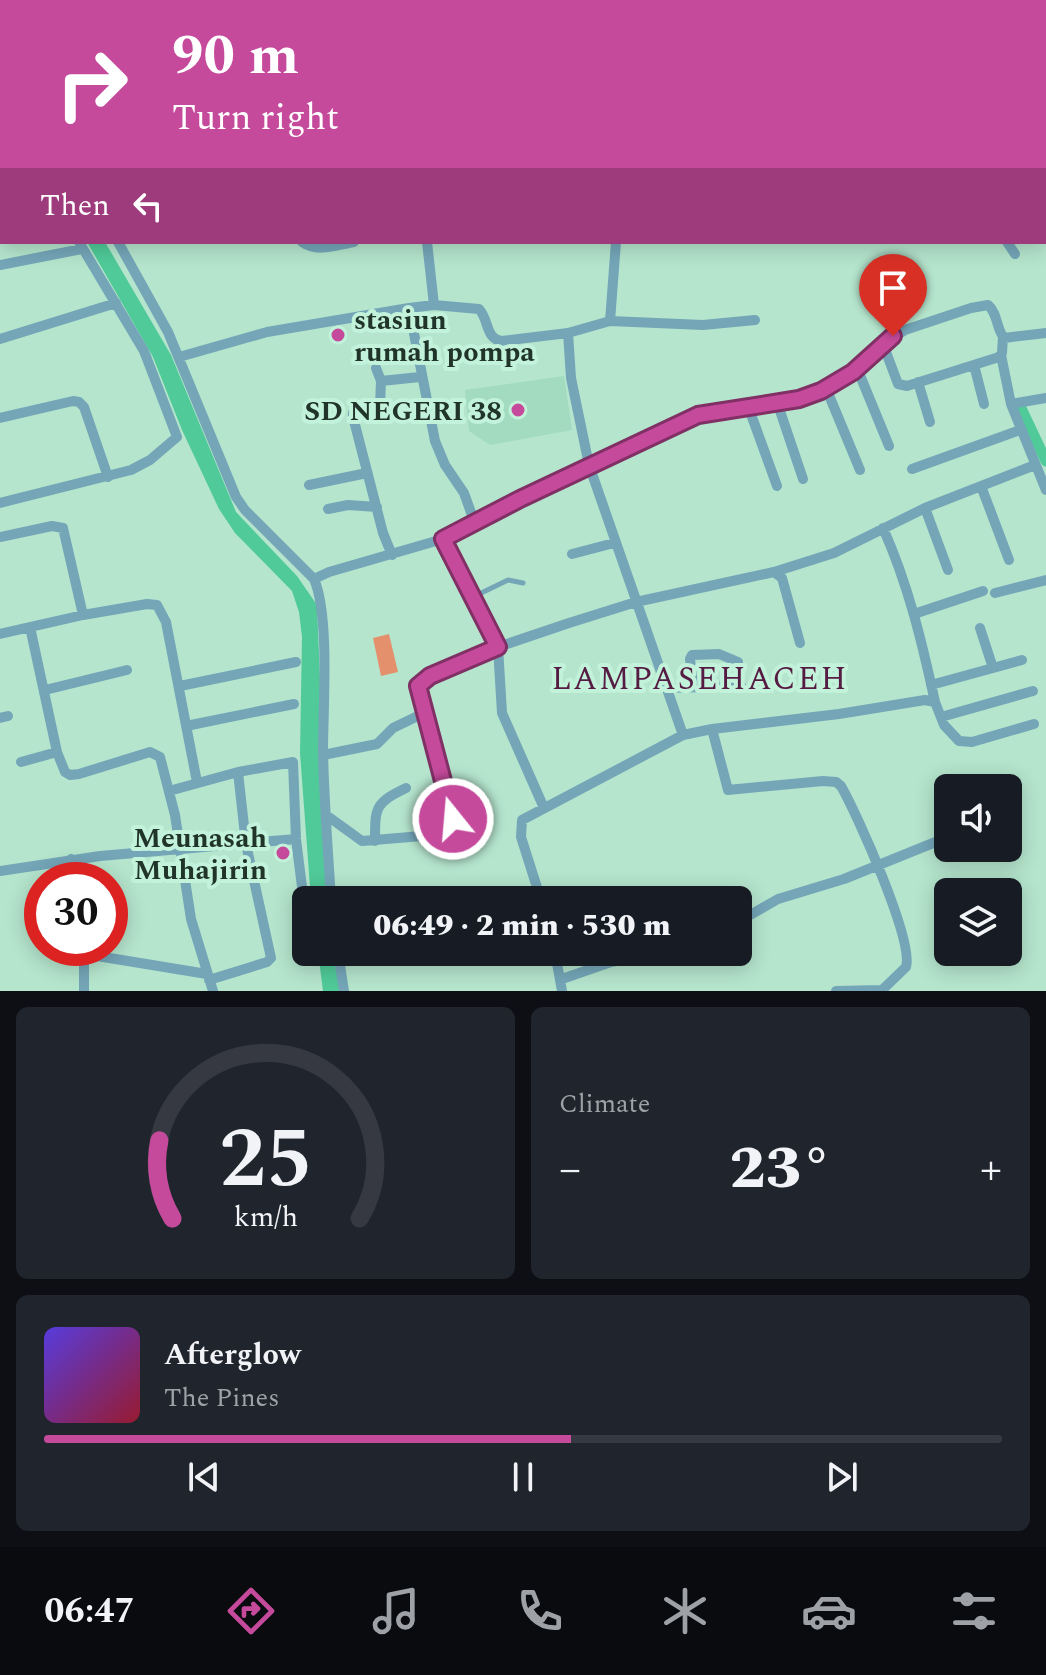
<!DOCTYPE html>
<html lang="en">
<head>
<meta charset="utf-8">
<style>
	:root { --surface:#171b24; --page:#20242c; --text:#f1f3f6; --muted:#9ea1a6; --line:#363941; --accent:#c54a9c }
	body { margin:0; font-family:Spectral,serif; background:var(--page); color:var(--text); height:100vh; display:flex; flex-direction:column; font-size:30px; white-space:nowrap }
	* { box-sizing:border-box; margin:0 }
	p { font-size:26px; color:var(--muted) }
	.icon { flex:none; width:44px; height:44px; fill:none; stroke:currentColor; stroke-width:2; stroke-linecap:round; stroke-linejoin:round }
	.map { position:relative; height:991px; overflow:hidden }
	.details { display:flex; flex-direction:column; gap:16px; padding:16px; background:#0d0f14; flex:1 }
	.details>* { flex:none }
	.hud { position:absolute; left:0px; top:0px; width:1046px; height:244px; box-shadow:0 4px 20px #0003; background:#c54a9c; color:#fff; overflow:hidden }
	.fabs { position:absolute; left:934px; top:774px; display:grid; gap:16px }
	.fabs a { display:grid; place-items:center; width:88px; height:88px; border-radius:12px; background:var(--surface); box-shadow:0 4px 20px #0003; font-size:40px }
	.speed { position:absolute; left:24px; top:862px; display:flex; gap:16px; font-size:40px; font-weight:700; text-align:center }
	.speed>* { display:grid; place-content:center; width:104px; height:104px; border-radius:50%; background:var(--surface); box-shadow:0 4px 20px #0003; line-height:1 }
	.speed .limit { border:12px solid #d22; background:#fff; color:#111 }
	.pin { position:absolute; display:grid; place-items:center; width:68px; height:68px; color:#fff; margin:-82px -34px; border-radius:50% 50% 50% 0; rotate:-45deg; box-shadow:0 0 8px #0007 }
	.pin .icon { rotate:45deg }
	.me { position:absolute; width:88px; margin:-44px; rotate:343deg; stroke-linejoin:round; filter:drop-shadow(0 0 6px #0008) }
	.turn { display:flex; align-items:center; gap:28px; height:168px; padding:0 40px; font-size:36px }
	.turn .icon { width:104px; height:104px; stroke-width:2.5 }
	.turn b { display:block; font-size:56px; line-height:68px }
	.then { display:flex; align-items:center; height:76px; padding:0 40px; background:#0003; gap:16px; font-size:30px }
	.big { font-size:60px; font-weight:800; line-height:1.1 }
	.details .tile { flex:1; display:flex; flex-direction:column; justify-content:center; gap:12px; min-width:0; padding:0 28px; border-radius:12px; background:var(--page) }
	.details .dial { align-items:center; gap:0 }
	.dial svg { height:208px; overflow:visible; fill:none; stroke:var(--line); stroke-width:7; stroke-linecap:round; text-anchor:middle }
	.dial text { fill:var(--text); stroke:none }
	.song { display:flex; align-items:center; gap:24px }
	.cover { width:96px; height:96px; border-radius:12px; background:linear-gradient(135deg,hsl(250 70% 55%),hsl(350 70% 35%)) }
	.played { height:8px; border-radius:4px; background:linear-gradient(90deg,var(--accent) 55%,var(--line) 55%) }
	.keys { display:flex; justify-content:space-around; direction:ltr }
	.heat { display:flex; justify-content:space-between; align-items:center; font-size:44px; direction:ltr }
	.details .tiles { flex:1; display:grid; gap:16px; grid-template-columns:1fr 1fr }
	.tile:last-child { grid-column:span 2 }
	.trip { position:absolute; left:292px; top:886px; width:460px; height:80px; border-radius:12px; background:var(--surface); box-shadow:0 4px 20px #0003; font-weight:800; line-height:80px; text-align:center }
	.dock { display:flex; height:128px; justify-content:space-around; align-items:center; background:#090b0e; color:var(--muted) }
	.dock .icon { width:56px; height:56px }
	.dock .selected { color:var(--accent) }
	.dock b { font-size:36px; color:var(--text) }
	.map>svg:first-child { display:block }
</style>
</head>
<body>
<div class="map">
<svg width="1046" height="991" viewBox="0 0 1046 991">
	<rect width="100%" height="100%" fill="#b5e5cd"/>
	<!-- built -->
	<path fill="#a2dbbf" d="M 564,376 L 572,430 L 490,445 L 469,431 L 465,390 Z"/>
	<!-- green -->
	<path fill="#e5906d" d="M 389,634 L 398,672 L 381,676 L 373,638 Z"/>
	<!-- water -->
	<path fill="#50ca98" d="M 87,242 L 105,242 L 171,355 L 236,512 L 297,576 L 317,605 L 329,900 L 311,900 L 300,753 L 302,637 L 299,612 L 292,591 L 235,533 L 219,509 L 182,430 L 153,357 Z
		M 318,952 L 336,952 L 341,991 L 323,991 Z"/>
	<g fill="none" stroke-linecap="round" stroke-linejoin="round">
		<!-- canal -->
		<path stroke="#50ca98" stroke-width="11" d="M 1020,406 L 1046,461"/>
		<!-- lane -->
		<path stroke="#74a6b8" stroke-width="5" d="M 516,0 L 520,2
			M 473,597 L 508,580 L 523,583"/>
		<!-- street -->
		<path stroke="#74a6b8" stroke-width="10" d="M 0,0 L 2,3
			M 89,0 L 89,2
			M 357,0 L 359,2
			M 553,0 L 556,2
			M 690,0 L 692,2
			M 852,0 L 853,2
			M 917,0 L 917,2
			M 1014,0 L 1015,2
			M 136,2 L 144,0
			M 533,2 L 535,0
			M 657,2 L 661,0
			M 811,2 L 817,0
			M 961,2 L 972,0
			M 1044,66 L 1046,61
			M 0,83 L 2,81
			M 0,96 L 2,98
			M 1044,105 L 1046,108
			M 0,126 L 2,124
			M 1044,129 L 1046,128
			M 0,141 L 2,143
			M 1045,227 L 1046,227
			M 118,242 L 168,332 L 236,497 L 245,510 L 314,579 C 330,616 323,708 323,751 C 324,801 328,851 331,900
			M 302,242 C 317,253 337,245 354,242
			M 427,242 L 434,305
			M 1007,242 L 1015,254
			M 0,265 L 82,249
			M 409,308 L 435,441 L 445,465 L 464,493 L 474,521
			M 610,321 L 616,242
			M 568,333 L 571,378 L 589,465 L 683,735
			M 0,339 L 116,303
			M 883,344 L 898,384 L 907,386 L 999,357 L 1002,353 L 1003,337
			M 1001,355 L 1011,404 L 1046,490
			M 179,357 L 267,332 L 409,308 L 434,305 L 479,309 C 489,319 485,339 502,341 L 568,333 L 610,321 L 703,325 L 755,320
			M 974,365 L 984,404
			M 376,368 L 381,381 L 420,377
			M 857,368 L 889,446
			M 381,381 L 380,406 L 353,413 L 353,417 L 383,533 L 392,555
			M 918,382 L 930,422
			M 826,388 L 860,470
			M 777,402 L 803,479
			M 1011,404 L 1046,398
			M 748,406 L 777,486
			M 0,418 L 73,401 L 79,402 L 84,407 L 108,477
			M 912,469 L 1020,430
			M 309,485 L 367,473
			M 981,486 L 1009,560
			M 0,503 L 131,470 L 150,460 L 177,437 L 144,351 L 79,242
			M 925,508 L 948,570
			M 328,509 L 348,505 L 377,507
			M 883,528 C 908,584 922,642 935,702
			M 0,537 L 52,526 L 63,528 L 83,615
			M 443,539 L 498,647 L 502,713 L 544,808
			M 572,554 L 614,543
			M 774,572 L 834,553 L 925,508 L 1035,465
			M 314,579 L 329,572 L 443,539 L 474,521 L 698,415 L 799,399 L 821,391 L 853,372 L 886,342 L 905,330 L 971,308 L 988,305 C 998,313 996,329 1004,338 L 1046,333
			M 995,593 L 1046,580
			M 914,614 L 983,591
			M 30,627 L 57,752 L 65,772 L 70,775 L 79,774 L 150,752 L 160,757 L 175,815 L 191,919 L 213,991
			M 980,628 L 993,668
			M 0,634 L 83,615 L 147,604 L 157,605 L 166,622 L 197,782
			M 931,685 L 1022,660
			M 180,686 L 296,662
			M 693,686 L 690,659 L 692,655 L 719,654 L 738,662
			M 667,688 L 741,686
			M 45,690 L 127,670
			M 941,717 L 1033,691
			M 0,718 L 8,716
			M 186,726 L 294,704
			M 712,729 L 728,790 L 823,781 L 836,782 L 841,786 C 857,814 914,941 906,967 L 881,991
			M 323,755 L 377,744 L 393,728 L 424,713
			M 21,762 L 57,752
			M 169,791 L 238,772 L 293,762 L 296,839 L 306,919
			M 326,815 L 362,841 L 446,834 L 452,830 L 453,819 L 418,686 L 430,676 L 498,647 L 569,623 L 636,602 L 774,572 L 782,578 L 800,643
			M 375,841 C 375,807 375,803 406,788
			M 71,859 L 74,880
			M 0,871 L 100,856 L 296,839
			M 541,900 L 521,837 L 522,820 L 683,735 L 712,729 L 839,714 L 925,700 L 935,702 L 944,725 L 959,741 L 972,742 L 1034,724
			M 738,922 L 778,899 L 844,879 L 948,837
			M 84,949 L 84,991
			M 338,952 L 344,991
			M 555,952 L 562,991
			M 85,954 L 207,974
			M 506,954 L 516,952
			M 562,979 L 611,962 L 658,952
			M 209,980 L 267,962 L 271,958 L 246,844 L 238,772
			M 836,991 L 881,990"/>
	</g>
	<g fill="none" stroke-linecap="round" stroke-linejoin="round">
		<!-- route casing -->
		<g stroke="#803065" stroke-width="20">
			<path id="route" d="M 453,819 L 418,686 L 430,676 L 498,647 L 443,539 L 520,499 L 698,415 L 799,399 L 821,391 L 853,372 L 893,336"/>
		</g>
		<!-- route -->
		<use href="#route" stroke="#c54a9c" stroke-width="14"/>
	</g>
	<!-- markers -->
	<g fill="#c54a9c" stroke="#c2f2da" stroke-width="3">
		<circle cx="338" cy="335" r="8"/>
		<circle cx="518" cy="410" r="8"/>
		<circle cx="283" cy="853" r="8"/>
	</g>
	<g text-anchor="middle" stroke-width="8" stroke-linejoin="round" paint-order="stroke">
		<!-- poi labels -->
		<g font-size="28" font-weight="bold" fill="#21342a" stroke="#c2f2da" text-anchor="end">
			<text x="354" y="329" text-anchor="start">stasiun<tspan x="354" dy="32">rumah pompa</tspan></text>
			<text x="502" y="420">SD NEGERI 38</text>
			<text x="267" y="847">Meunasah<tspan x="267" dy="32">Muhajirin</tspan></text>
		</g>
		<!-- quarter labels -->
		<g font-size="32" letter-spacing="2" fill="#551b42" stroke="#c2f2da">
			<text x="700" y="689">LAMPASEHACEH</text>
		</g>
	</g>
</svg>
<div class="fabs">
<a><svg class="icon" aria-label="sound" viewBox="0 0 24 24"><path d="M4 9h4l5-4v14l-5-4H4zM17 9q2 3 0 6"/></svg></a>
<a><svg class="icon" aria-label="layers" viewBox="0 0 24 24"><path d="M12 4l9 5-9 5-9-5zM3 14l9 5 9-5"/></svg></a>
</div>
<div class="speed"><div class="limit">30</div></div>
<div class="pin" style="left:893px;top:336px;background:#d93025"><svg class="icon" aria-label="arrive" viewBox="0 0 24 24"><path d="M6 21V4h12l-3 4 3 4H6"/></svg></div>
<svg class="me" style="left:453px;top:819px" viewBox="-20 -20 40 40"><circle r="17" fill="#c54a9c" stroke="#fff" stroke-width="3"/><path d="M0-11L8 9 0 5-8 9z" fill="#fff"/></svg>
<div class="trip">06:49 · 2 min · 530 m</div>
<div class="hud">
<div class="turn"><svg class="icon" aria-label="right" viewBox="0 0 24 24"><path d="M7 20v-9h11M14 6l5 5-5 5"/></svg><div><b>90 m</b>Turn right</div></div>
<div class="then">Then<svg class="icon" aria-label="left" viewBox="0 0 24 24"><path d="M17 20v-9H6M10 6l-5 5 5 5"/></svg></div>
</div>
</div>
<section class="details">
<div class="tiles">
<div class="tile dial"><svg viewBox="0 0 100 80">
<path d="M14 69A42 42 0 1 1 86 69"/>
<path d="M14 69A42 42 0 0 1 9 39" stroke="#c54a9c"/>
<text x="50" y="56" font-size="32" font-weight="700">25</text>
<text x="50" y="72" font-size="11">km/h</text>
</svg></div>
<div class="tile"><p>Climate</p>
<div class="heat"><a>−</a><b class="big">23°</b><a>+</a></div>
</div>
<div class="tile">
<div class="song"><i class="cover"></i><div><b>Afterglow</b><p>The Pines</p></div></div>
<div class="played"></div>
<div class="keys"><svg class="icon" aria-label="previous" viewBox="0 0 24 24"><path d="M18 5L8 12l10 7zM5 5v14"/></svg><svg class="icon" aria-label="pause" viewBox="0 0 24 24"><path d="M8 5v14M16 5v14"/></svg><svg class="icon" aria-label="next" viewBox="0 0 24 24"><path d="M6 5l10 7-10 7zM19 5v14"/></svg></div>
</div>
</div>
</section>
<nav class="dock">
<b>06:47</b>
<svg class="icon selected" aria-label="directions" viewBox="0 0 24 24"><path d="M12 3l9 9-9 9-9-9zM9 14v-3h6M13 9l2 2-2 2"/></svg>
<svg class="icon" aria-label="music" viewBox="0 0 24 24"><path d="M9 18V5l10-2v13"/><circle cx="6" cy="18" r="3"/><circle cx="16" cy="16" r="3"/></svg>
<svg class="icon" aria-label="phone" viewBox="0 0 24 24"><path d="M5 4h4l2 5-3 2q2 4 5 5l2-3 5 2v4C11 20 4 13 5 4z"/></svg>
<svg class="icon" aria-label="climate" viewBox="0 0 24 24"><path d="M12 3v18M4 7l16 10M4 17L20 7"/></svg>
<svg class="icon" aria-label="car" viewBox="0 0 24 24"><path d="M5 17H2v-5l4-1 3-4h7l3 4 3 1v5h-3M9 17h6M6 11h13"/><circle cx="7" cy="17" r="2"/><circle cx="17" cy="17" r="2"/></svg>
<svg class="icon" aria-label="filters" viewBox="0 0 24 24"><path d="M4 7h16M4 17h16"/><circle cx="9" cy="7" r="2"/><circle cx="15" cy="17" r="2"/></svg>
</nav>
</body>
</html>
